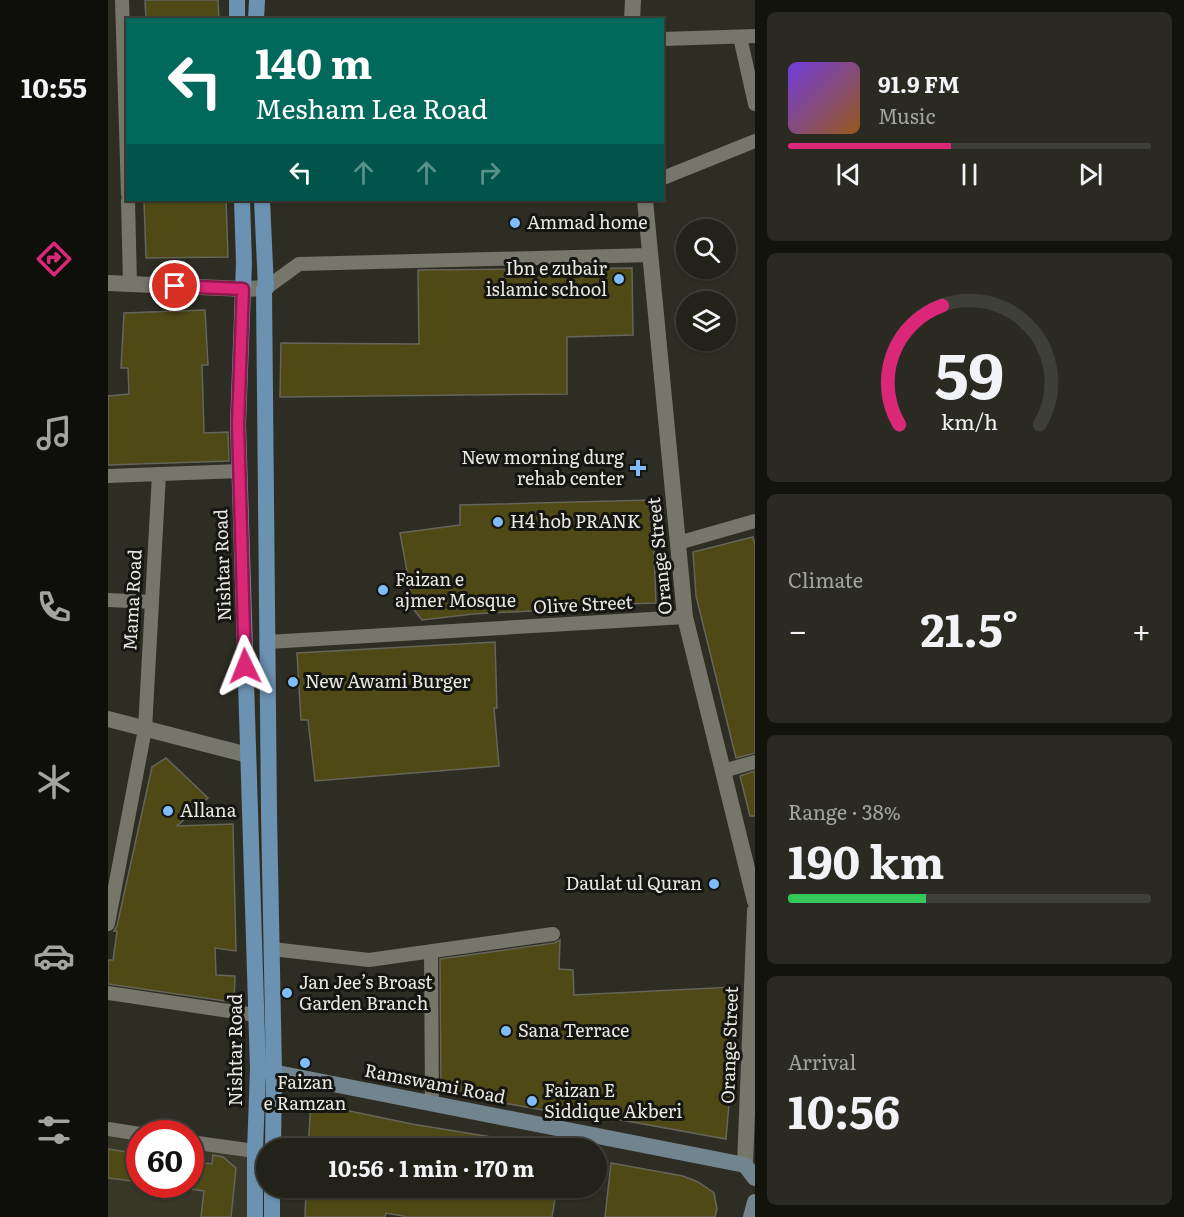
<!DOCTYPE html>
<html lang="en">
<head>
<meta charset="utf-8">
<style>
	:root { --surface:#22221a; --page:#2a2a23; --text:#f1f3f6; --muted:#a2a4a2; --line:#3f3f39; --accent:#db2777 }
	body { margin:0; font-family:Literata,serif; background:var(--page); color:var(--text); height:100vh; display:flex; flex-direction:column; font-size:22px; white-space:nowrap }
	* { box-sizing:border-box; margin:0 }
	p { font-size:20px; color:var(--muted) }
	.icon { flex:none; width:33px; height:33px; fill:none; stroke:currentColor; stroke-width:2; stroke-linecap:round; stroke-linejoin:round }
	.map { position:relative; flex:1; overflow:hidden }
	.details { display:flex; flex-direction:column; gap:12px; padding:12px; background:#13130e; width:429px }
	.details>* { flex:none }
	.hud { position:absolute; left:18px; top:18px; width:538px; height:183px; border-radius:0px; box-shadow:0 2px 4px #0004,0 0 0 2px var(--line); background:#00695c; color:#fff; overflow:hidden }
	.controls { position:absolute; left:568px; top:219px; display:grid; gap:12px }
	.controls a { display:grid; place-items:center; width:60px; height:60px; border-radius:50%; background:var(--surface); box-shadow:0 2px 4px #0004,0 0 0 2px var(--line); font-size:30px }
	.speed { position:absolute; left:18px; top:1120px; display:flex; gap:12px; font-size:30px; font-weight:700; text-align:center }
	.speed>* { display:grid; place-content:center; width:78px; height:78px; border-radius:50%; background:var(--surface); box-shadow:0 2px 4px #0004,0 0 0 2px var(--line); line-height:1 }
	.speed .limit { border:9px solid #d22; background:#fff; color:#111 }
	.pin { position:absolute; display:grid; place-items:center; width:51px; height:51px; color:#fff; margin:-26px; border:3px solid #fff; border-radius:50%; box-shadow:0 2px 6px #0007 }
	.me { position:absolute; width:66px; margin:-33px; rotate:358deg; stroke-linejoin:round; filter:drop-shadow(0 0 4px #0008) }
	.turn { display:flex; align-items:center; gap:21px; height:126px; padding:0 30px; font-size:27px }
	.turn .icon { width:78px; height:78px; stroke-width:2.5 }
	.turn b { display:block; font-size:42px; line-height:51px }
	.lanes { display:flex; align-items:center; height:57px; padding:0 30px; background:#0003; justify-content:center; gap:30px; direction:ltr }
	.lanes .off { opacity:.35 }
	.big { font-size:45px; font-weight:700; line-height:1.1 }
	.details .tile { flex:1; display:flex; flex-direction:column; justify-content:center; gap:9px; min-width:0; padding:0 21px; border-radius:9px; background:var(--page) }
	.details .dial { align-items:center; gap:0 }
	.dial svg { height:156px; overflow:visible; fill:none; stroke:var(--line); stroke-width:7; stroke-linecap:round; text-anchor:middle }
	.dial text { fill:var(--text); stroke:none }
	.song { display:flex; align-items:center; gap:18px }
	.cover { width:72px; height:72px; border-radius:9px; background:linear-gradient(135deg,hsl(260 70% 55%),hsl(30 70% 35%)) }
	.played { height:6px; border-radius:3px; background:linear-gradient(90deg,var(--accent) 45%,var(--line) 45%) }
	.keys { display:flex; justify-content:space-around; direction:ltr }
	.heat { display:flex; justify-content:space-between; align-items:center; font-size:33px; direction:ltr }
	.charge { height:9px; border-radius:4px; background:linear-gradient(90deg,#34c759 38%,var(--line) 0) }
	.trip { position:absolute; left:148px; top:1138px; width:351px; height:60px; border-radius:30px; background:var(--surface); box-shadow:0 2px 4px #0004,0 0 0 2px var(--line); font-weight:700; line-height:60px; text-align:center }
	main { display:flex; flex:1; min-height:0 }
	.menu { display:flex; flex-direction:column; width:108px; justify-content:space-around; align-items:center; background:#0e0e0a; color:var(--muted) }
	.menu .icon { width:42px; height:42px }
	.menu .on { color:var(--accent) }
	.menu b { font-size:27px; color:var(--text) }
	.map>svg:first-child { display:block }
</style>
</head>
<body>
<main>
<nav class="menu">
<b>10:55</b>
<svg class="icon on" aria-label="directions" viewBox="0 0 24 24"><path d="M12 3l9 9-9 9-9-9zM9 14v-3h6M13 9l2 2-2 2"/></svg>
<svg class="icon" aria-label="music" viewBox="0 0 24 24"><path d="M9 18V5l10-2v13"/><circle cx="6" cy="18" r="3"/><circle cx="16" cy="16" r="3"/></svg>
<svg class="icon" aria-label="phone" viewBox="0 0 24 24"><path d="M5 4h4l2 5-3 2q2 4 5 5l2-3 5 2v4C11 20 4 13 5 4z"/></svg>
<svg class="icon" aria-label="climate" viewBox="0 0 24 24"><path d="M12 3v18M4 7l16 10M4 17L20 7"/></svg>
<svg class="icon" aria-label="car" viewBox="0 0 24 24"><path d="M5 17H2v-5l4-1 3-4h7l3 4 3 1v5h-3M9 17h6M6 11h13"/><circle cx="7" cy="17" r="2"/><circle cx="17" cy="17" r="2"/></svg>
<svg class="icon" aria-label="filters" viewBox="0 0 24 24"><path d="M4 7h16M4 17h16"/><circle cx="9" cy="7" r="2"/><circle cx="15" cy="17" r="2"/></svg>
</nav>
<div class="map">
<svg width="647" height="1217" viewBox="0 0 647 1217">
	<rect width="100%" height="100%" fill="#2e2d23"/>
	<!-- built -->
	<path fill="#393727" d="M 0,1129 L 32,1134 L 32,1185 L 82,1185 L 83,1142 L 147,1152 L 147,1217 L 0,1217 Z"/>
	<!-- building -->
	<path fill="#4f4916" stroke="#65655a" stroke-width="1.5" d="M 37,0 L 110,0 L 111,20 L 38,20 Z
		M 36,200 L 118,200 L 120,257 L 38,258 Z
		M 524,268 L 525,335 L 459,337 L 459,394 L 172,397 L 173,343 L 311,344 L 310,270 Z
		M 97,310 L 100,365 L 94,365 L 96,433 L 120,432 L 121,461 L 0,465 L 0,396 L 21,394 L 20,368 L 13,368 L 16,313 Z
		M 544,500 L 548,603 L 459,606 L 459,609 L 365,614 L 314,620 L 306,610 L 292,533 L 352,525 L 352,505 Z
		M 645,537 L 647,545 L 647,753 L 628,758 L 588,596 L 585,552 Z
		M 387,642 L 389,708 L 386,708 L 391,766 L 207,781 L 200,720 L 193,720 L 189,653 Z
		M 58,758 L 100,798 L 69,826 L 125,824 L 128,951 L 107,948 L 108,975 L 127,976 L 126,1001 L 124,1002 L 0,984 L 0,960 L 5,960 L 9,931 L 6,931 L 9,926 L 44,767 Z
		M 647,771 L 647,816 L 642,816 L 632,776 Z
		M 452,940 L 451,969 L 465,970 L 466,995 L 626,987 L 627,1033 L 618,1139 L 469,1112 L 469,1116 L 333,1092 L 332,959 L 446,943 Z
		M 203,1103 L 304,1124 L 408,1141 L 408,1149 L 200,1149 Z
		M 0,1149 L 32,1154 L 32,1182 L 0,1178 Z
		M 105,1155 L 115,1157 L 128,1168 L 123,1217 L 93,1217 L 96,1191 L 82,1189 L 82,1161 L 104,1164 Z
		M 503,1163 L 575,1176 L 590,1182 L 606,1193 L 609,1209 L 607,1217 L 497,1217 Z
		M 198,1188 L 341,1188 L 389,1197 L 390,1188 L 449,1188 L 444,1217 L 300,1217 L 278,1213 L 277,1217 L 197,1217 Z"/>
	<g fill="none" stroke-linecap="round" stroke-linejoin="round">
		<!-- minor -->
		<path stroke="#77766b" stroke-width="14" d="M 14,0 L 20,194
			M 632,37 L 647,104
			M 555,39 L 647,36
			M 555,178 L 647,141
			M 20,200 L 22,285
			M 158,288 L 191,264 L 542,255
			M 0,476 L 132,471
			M 570,543 L 647,521
			M 0,600 L 44,602
			M 160,642 L 577,617
			M 615,771 L 647,762
			M 0,924 L 37,729 L 51,474
			M 164,949 L 261,960 L 445,934
			M 323,951 L 324,1103
			M 0,993 L 148,1015
			M 0,1129 L 32,1134
			M 82,1142 L 147,1151"/>
		<!-- tertiary -->
		<path stroke="#77766b" stroke-width="16" d="M 524,20 L 525,0
			M 537,200 L 577,617 L 647,901
			M 0,283 L 135,289 L 158,288
			M 0,719 L 140,755
			M 637,1165 L 647,911"/>
		<!-- secondary -->
		<path stroke="#72848e" stroke-width="16" d="M 154,1070 L 637,1165 L 647,1178
			M 643,1217 L 647,1202"/>
		<!-- primary -->
		<path stroke="#6c92b2" stroke-width="16" d="M 129,0 L 129,20
			M 148,20 L 149,0
			M 134,200 L 136,263 L 130,424 L 150,1069 L 147,1151 L 147,1217
			M 154,200 L 158,288 L 156,290 L 161,814 L 166,1072 L 165,1149
			M 164,1217 L 164,1188"/>
	</g>
	<g fill="none" stroke-linecap="round" stroke-linejoin="round">
		<!-- route casing -->
		<g stroke="#8e194d" stroke-width="15">
			<path id="route" d="M 67,286 L 135,289 L 130,424 L 137,666"/>
		</g>
		<!-- route -->
		<use href="#route" stroke="#db2777" stroke-width="10"/>
	</g>
	<!-- markers -->
	<g fill="#7ebdf9" stroke="#151511" stroke-width="2">
		<circle cx="407" cy="223" r="6"/>
		<circle cx="511" cy="279" r="6"/>
		<path d="M527 459h6v6h6v6h-6v6h-6v-6h-6v-6h6z"/>
		<circle cx="390" cy="522" r="6"/>
		<circle cx="275" cy="590" r="6"/>
		<circle cx="185" cy="682" r="6"/>
		<circle cx="60" cy="811" r="6"/>
		<circle cx="606" cy="884" r="6"/>
		<circle cx="179" cy="993" r="6"/>
		<circle cx="398" cy="1031" r="6"/>
		<circle cx="197" cy="1063" r="6"/>
		<circle cx="424" cy="1101" r="6"/>
	</g>
	<g text-anchor="middle" stroke-width="6" stroke-linejoin="round" paint-order="stroke">
		<!-- poi labels -->
		<g font-size="18" fill="#e9e8e2" stroke="#151511" text-anchor="start">
			<text x="419" y="229">Ammad home</text>
			<text x="499" y="275" text-anchor="end">Ibn e zubair<tspan x="499" dy="21">islamic school</tspan></text>
			<text x="516" y="464" text-anchor="end">New morning durg<tspan x="516" dy="21">rehab center</tspan></text>
			<text x="402" y="528">H4 hob PRANK</text>
			<text x="287" y="586">Faizan e<tspan x="287" dy="21">ajmer Mosque</tspan></text>
			<text x="197" y="688">New Awami Burger</text>
			<text x="72" y="817">Allana</text>
			<text x="594" y="890" text-anchor="end">Daulat ul Quran</text>
			<text x="191" y="989">Jan Jee’s Broast<tspan x="191" dy="21">Garden Branch</tspan></text>
			<text x="410" y="1037">Sana Terrace</text>
			<text x="197" y="1089" text-anchor="middle">Faizan<tspan x="197" dy="21">e Ramzan</tspan></text>
			<text x="436" y="1097">Faizan E<tspan x="436" dy="21">Siddique Akberi</tspan></text>
		</g>
		<!-- street labels -->
		<g font-size="18" fill="#e9e8e2" stroke="#151511">
			<text transform="translate(552 556) rotate(-96)" y="6">Orange Street</text>
			<text transform="translate(115 565) rotate(-92)" y="6">Nishtar Road</text>
			<text transform="translate(25 600) rotate(-87)" y="6">Mama Road</text>
			<text transform="translate(475 605) rotate(-3)" y="6">Olive Street</text>
			<text transform="translate(622 1045) rotate(-88)" y="6">Orange Street</text>
			<text transform="translate(128 1050) rotate(-90)" y="6">Nishtar Road</text>
			<text transform="translate(327 1084) rotate(11)" y="6">Ramswami Road</text>
		</g>
	</g>
</svg>
<div class="controls">
<a><svg class="icon" aria-label="search" viewBox="0 0 24 24"><circle cx="10" cy="10" r="6"/><path d="M15 15l6 6"/></svg></a>
<a><svg class="icon" aria-label="layers" viewBox="0 0 24 24"><path d="M12 4l9 5-9 5-9-5zM3 14l9 5 9-5"/></svg></a>
</div>
<div class="speed"><div class="limit">60</div></div>
<div class="pin" style="left:67px;top:286px;background:#d93025"><svg class="icon" aria-label="arrive" viewBox="0 0 24 24"><path d="M6 21V4h12l-3 4 3 4H6"/></svg></div>
<svg class="me" style="left:137px;top:666px" viewBox="-20 -20 40 40"><path d="M0-17L14 15 0 8-14 15z" fill="#db2777" stroke="#fff" stroke-width="4"/></svg>
<div class="trip">10:56 · 1 min · 170 m</div>
<div class="hud">
<div class="turn"><svg class="icon" aria-label="left" viewBox="0 0 24 24"><path d="M17 20v-9H6M10 6l-5 5 5 5"/></svg><div><b>140 m</b>Mesham Lea Road</div></div>
<div class="lanes"><svg class="icon" aria-label="left" viewBox="0 0 24 24"><path d="M17 20v-9H6M10 6l-5 5 5 5"/></svg><svg class="icon off" aria-label="ahead" viewBox="0 0 24 24"><path d="M12 20V5M6 11l6-6 6 6"/></svg><svg class="icon off" aria-label="ahead" viewBox="0 0 24 24"><path d="M12 20V5M6 11l6-6 6 6"/></svg><svg class="icon off" aria-label="right" viewBox="0 0 24 24"><path d="M7 20v-9h11M14 6l5 5-5 5"/></svg></div>
</div>
</div>
<section class="details">
<div class="tile">
<div class="song"><i class="cover"></i><div><b>91.9 FM</b><p>Music</p></div></div>
<div class="played"></div>
<div class="keys"><svg class="icon" aria-label="previous" viewBox="0 0 24 24"><path d="M18 5L8 12l10 7zM5 5v14"/></svg><svg class="icon" aria-label="pause" viewBox="0 0 24 24"><path d="M8 5v14M16 5v14"/></svg><svg class="icon" aria-label="next" viewBox="0 0 24 24"><path d="M6 5l10 7-10 7zM19 5v14"/></svg></div>
</div>
<div class="tile dial"><svg viewBox="0 0 100 80">
<path d="M14 69A42 42 0 1 1 86 69"/>
<path d="M14 69A42 42 0 0 1 36 8" stroke="#db2777"/>
<text x="50" y="56" font-size="32" font-weight="700">59</text>
<text x="50" y="72" font-size="11">km/h</text>
</svg></div>
<div class="tile"><p>Climate</p>
<div class="heat"><a>−</a><b class="big">21.5°</b><a>+</a></div>
</div>
<div class="tile"><p>Range · 38%</p><b class="big">190 km</b><div class="charge"></div></div>
<div class="tile"><p>Arrival</p><b class="big">10:56</b></div>
</section>
</main>
</body>
</html>
